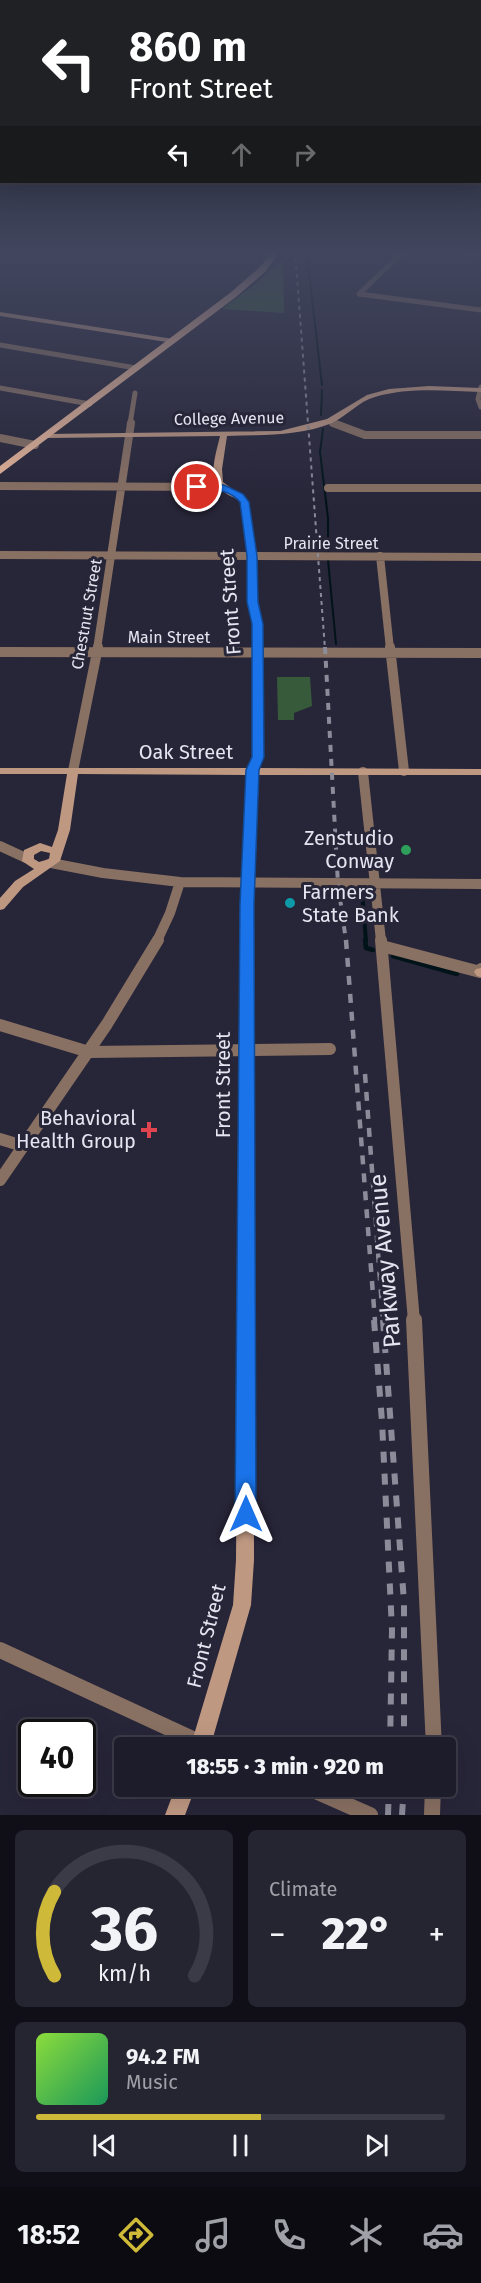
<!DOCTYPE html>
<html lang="en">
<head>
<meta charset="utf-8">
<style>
	:root { --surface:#1d1c2a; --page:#252532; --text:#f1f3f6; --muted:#a0a1a8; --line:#3b3a47; --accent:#ceb938 }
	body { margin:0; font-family:"Fira Sans",sans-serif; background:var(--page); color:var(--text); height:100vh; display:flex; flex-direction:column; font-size:22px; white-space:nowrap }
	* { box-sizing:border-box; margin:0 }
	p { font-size:20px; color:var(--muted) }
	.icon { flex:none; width:33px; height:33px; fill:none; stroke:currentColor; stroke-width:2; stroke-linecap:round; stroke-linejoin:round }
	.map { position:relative; height:1815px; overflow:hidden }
	.drawer { display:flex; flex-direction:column; gap:15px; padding:15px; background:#100f17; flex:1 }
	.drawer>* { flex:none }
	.banner { position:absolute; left:0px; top:0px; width:482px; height:183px; box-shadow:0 6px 24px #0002,0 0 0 2px var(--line); background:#202124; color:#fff; overflow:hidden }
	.speed { position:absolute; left:18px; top:1719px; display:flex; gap:12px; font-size:30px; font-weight:700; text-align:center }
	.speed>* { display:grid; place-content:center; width:78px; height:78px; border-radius:50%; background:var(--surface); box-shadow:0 6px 24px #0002,0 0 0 2px var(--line); line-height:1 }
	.speed .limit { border:3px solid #111; border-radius:9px; background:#fff; color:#111 }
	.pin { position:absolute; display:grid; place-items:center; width:51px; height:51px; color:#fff; margin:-26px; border:3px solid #fff; border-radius:50%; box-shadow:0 2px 6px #0007 }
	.me { position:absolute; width:66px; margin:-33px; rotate:0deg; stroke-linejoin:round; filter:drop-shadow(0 0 4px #0008) }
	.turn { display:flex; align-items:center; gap:21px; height:126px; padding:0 30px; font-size:27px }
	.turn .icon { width:78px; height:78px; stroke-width:2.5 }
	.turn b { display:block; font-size:42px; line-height:51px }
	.lanes { display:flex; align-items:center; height:57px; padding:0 30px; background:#0003; justify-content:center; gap:30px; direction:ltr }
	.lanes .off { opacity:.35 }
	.big { font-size:45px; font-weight:800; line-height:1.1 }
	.drawer .tile { flex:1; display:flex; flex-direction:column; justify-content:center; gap:9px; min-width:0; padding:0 21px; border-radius:9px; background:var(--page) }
	.drawer .dial { align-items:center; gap:0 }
	.dial svg { height:156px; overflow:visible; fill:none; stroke:var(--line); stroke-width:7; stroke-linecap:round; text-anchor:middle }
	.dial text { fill:var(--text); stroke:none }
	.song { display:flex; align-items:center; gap:18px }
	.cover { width:72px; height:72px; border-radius:9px; background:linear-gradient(135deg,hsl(90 70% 55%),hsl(150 70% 35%)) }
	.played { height:6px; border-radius:3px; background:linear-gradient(90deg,var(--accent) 55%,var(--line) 55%) }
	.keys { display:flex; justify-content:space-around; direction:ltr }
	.heat { display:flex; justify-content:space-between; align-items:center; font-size:33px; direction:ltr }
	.drawer .tiles { flex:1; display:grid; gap:15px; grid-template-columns:1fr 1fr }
	.tile:last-child { grid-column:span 2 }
	.trip { position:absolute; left:114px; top:1737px; width:342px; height:60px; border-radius:6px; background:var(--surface); box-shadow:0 6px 24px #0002,0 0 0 2px var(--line); font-weight:800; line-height:60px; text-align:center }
	.dock { display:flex; height:96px; justify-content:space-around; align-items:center; background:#0c0b11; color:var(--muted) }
	.dock .icon { width:42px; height:42px }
	.dock .selected { color:var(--accent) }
	.dock b { font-size:27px; color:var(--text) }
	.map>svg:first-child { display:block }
</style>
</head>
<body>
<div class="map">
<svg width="481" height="1815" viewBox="0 0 481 1815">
	<rect width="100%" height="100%" fill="#272538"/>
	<!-- green -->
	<path fill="#375a3a" d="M 278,262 L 283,262 L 284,313 L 222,309 L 258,282 Z
		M 277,677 L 310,677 L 312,706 L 294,713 L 294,720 L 278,720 Z"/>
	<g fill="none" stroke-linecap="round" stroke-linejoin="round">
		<!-- stream-far2 -->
		<path stroke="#001319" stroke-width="2" d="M 307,255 L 322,385
			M 321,415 L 322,390
			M 323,429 L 320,452 L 328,518 L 328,560 L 336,644"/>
		<!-- stream-far1 -->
		<path stroke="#001319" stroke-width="4" d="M 362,892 L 366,941"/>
		<!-- stream -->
		<path stroke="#001319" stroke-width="4.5" d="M 365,940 L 366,948 L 373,950
			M 393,956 L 457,974"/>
		<!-- street-far4 -->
		<path stroke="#887062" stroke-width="5" d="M 359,294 L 481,310
			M 359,294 L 405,250
			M 0,345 L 136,368
			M 481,387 L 478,399 L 481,407
			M 0,388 L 90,404
			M 330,421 L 336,424
			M 130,424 L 135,393"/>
		<!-- street-far3 -->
		<path stroke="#887062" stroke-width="8" d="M 333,423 L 365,435 L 481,435
			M 0,438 L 35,445
			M 0,486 L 221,487
			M 328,488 L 481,488
			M 0,555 L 481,557
			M 380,556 L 390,649
			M 97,649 L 131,423"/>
		<!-- street-far2 -->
		<path stroke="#887062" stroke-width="10" d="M 390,647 L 404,771
			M 0,652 L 481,653
			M 73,771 L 98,647
			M 363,772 L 381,941
			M 0,846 L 26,858
			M 51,863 L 103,873 L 180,882 L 481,884
			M 157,941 L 170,913 L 180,882"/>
		<!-- street-far1 -->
		<path stroke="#887062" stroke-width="12" d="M 381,940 L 414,1321
			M 382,946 L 480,972 L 481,969
			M 0,1025 L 89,1052 L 330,1049
			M 0,1139 L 23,1146
			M 0,1180 L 107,1024 L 158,940"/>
		<!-- street -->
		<path stroke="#887062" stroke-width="16" d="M 414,1320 L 434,1748
			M 0,1650 L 212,1748
			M 304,1786 L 370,1815
			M 432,1815 L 433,1786"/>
		<!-- secondary -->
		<path fill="#bf9882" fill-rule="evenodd" d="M 443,250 L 481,253 L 481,257 L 445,252 Z
			M 0,312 L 173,339 L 176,341 L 173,343 L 0,316 Z
			M 429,386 L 481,388 L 481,392 C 446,391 409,387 375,397 C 359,401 347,416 332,423 C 300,436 261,435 227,436 L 222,469 L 223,482 L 249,502 L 256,556 L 258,602 L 262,624 L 263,757 L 259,768 L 481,769 L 481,775 L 258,775 L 253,917 L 254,1560 L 251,1605 L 210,1748 L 190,1748 L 233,1605 L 236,1560 L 241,917 L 247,775 L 78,774 L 70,830 L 60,861 L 23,887 L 4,909 L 0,910 L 0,898 L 15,881 L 34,869 L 22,861 L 24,850 L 40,843 L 52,847 L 58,830 L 67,774 L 0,774 L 0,768 L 248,768 L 253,757 L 252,624 L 248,602 L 248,556 L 241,502 C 235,497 226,495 220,489 C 207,478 217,450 220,436 L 47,438 L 43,436 L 47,434 L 280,431 L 327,419 L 367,395 L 389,389 ZM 41,851 L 50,853 L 49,859 L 39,862 L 34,859 L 34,855 Z
			M 481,968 L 481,977 L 477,976 L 474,972 L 476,969 Z
			M 176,1786 L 196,1786 L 185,1815 L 165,1815 Z"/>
		<!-- primary -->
		<path fill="#e9b79a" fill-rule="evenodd" d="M 274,250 L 281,250 L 266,271 L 236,297 L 0,474 L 0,466 L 230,293 L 260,267 Z"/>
		<!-- rail-far3 -->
		<path stroke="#8c8b9a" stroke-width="2" stroke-dasharray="4 4" stroke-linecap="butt" d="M 295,250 L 325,649"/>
		<!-- rail-far2 -->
		<path stroke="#8c8b9a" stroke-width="4" stroke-dasharray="7 7" stroke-linecap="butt" d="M 325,647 L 338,884 L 346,941"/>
		<!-- rail-far1 -->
		<path stroke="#8c8b9a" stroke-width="4.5" stroke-dasharray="9 9" stroke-linecap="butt" d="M 346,940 L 375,1321
			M 365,1074 L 383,1321"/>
		<!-- rail -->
		<path stroke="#8c8b9a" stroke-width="6" stroke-dasharray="11 11" stroke-linecap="butt" d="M 374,1320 L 382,1421 L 392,1630 L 390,1748
			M 383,1320 L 404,1602 L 404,1748
			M 388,1815 L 389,1786
			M 402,1815 L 404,1786"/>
	</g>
	<!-- sky -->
	<linearGradient id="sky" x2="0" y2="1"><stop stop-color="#15141f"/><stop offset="0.5" stop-color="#41465e"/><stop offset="1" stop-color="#41465e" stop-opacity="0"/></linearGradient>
	<rect width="481" height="505" fill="url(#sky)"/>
	<!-- route -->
	<path fill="#1a73e8" stroke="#114b97" stroke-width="1.5" d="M 197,484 L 224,485 L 243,494 L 249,502 L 257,556 L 258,602 L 263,624 L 264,757 L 259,770 L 254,904 L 256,1514 L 253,1521 L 246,1523 L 238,1521 L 235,1514 L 240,904 L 246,770 L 252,757 L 252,624 L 247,602 L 247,556 L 240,502 C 227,487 211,491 194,489 L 194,485 Z"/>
	<!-- markers -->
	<circle fill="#2e9e5b" stroke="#272538" stroke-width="2" cx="406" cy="850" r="6"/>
	<circle fill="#0f9aa8" stroke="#272538" stroke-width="2" cx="290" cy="903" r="6"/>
	<path fill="#e0444e" stroke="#272538" stroke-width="2" d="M146 1121h6v6h6v6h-6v6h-6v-6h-6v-6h6z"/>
	<g text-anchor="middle" stroke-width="6" stroke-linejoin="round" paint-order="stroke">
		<!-- far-street labels -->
		<g font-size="16" fill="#e5e5f1" stroke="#272538">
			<text transform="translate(229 418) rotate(-1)" y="6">College Avenue</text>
			<text x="331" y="549">Prairie Street</text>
			<text transform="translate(86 614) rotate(-80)" y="6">Chestnut Street</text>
			<text x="169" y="643">Main Street</text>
		</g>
		<!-- street labels -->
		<g font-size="20" fill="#e5e5f1" stroke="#272538">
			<text transform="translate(230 602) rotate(-94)" y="7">Front Street</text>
			<text x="186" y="759">Oak Street</text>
			<text transform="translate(223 1085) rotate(-90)" y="7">Front Street</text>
			<text transform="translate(206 1636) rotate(-76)" y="7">Front Street</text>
		</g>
		<!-- poi labels -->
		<g font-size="20" fill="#e5e5f1" stroke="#272538" text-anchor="end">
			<text x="394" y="845">Zenstudio<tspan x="394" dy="23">Conway</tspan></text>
			<text x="302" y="899" text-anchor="start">Farmers<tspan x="302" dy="23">State Bank</tspan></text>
			<text x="136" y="1125">Behavioral<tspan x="136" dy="23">Health Group</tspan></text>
		</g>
		<!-- near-street labels -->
		<g font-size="24" fill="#e5e5f1" stroke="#272538">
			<text transform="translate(385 1261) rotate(-95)" y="8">Parkway Avenue</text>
		</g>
	</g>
</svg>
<div class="speed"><div class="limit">40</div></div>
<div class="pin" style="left:197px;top:487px;background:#d93025"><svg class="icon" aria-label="arrive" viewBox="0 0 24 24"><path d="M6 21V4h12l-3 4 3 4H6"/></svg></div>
<svg class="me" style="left:246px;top:1514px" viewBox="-20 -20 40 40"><path d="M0-17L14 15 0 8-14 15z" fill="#1a73e8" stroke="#fff" stroke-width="4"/></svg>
<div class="trip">18:55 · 3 min · 920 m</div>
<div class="banner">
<div class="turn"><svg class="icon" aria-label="left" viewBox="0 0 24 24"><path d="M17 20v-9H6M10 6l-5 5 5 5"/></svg><div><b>860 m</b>Front Street</div></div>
<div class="lanes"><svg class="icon" aria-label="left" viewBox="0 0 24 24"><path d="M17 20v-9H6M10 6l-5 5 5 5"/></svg><svg class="icon off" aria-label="ahead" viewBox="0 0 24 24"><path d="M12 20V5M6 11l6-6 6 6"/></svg><svg class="icon off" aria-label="right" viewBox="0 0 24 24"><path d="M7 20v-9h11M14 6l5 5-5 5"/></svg></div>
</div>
</div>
<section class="drawer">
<div class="tiles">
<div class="tile dial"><svg viewBox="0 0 100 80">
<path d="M14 69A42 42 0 1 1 86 69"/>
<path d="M14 69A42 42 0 0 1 14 26" stroke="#ceb938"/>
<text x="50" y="56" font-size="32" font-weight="700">36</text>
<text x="50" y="72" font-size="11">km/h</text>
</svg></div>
<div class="tile"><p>Climate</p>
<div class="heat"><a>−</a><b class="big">22°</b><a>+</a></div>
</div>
<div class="tile">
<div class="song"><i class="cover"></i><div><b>94.2 FM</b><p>Music</p></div></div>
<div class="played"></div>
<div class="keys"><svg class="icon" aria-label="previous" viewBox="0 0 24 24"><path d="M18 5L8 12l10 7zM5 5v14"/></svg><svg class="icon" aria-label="pause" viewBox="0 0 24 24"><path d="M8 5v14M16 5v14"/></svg><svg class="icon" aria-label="next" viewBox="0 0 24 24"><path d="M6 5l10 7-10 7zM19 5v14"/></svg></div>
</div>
</div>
</section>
<nav class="dock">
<b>18:52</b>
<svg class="icon selected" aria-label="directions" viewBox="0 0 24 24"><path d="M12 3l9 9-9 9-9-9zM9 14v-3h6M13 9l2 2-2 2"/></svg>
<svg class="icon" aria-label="music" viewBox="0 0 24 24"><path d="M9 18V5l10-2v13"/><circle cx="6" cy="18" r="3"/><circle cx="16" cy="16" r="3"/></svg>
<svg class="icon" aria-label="phone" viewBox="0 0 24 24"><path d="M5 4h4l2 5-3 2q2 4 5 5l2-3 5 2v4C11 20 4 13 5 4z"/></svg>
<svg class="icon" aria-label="climate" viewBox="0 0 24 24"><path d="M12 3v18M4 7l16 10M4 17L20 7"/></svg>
<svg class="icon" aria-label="car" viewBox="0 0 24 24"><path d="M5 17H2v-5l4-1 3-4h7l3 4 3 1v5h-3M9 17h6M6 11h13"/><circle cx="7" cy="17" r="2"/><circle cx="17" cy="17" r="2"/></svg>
</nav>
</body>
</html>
